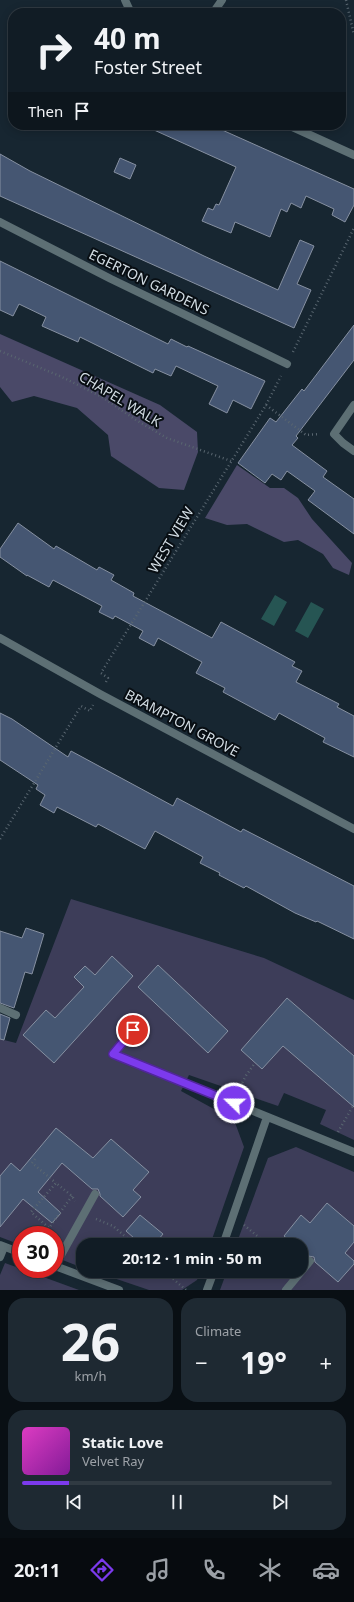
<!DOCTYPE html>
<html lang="en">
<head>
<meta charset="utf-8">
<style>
	:root { --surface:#111c25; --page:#1e2932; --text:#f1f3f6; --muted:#9ca1a7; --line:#303a42; --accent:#7c3aed }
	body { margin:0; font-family:"Noto Sans",sans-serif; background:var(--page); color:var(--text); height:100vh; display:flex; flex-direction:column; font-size:15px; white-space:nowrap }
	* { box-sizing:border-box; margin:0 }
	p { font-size:13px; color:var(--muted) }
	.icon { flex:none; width:22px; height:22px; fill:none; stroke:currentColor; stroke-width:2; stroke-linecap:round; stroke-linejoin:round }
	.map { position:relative; height:1290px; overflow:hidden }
	.side { display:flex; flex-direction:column; gap:8px; padding:8px; background:#090f14; flex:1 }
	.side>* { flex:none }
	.top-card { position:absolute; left:8px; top:8px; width:338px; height:122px; border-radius:16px; box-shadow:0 2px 10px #0003,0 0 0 1px var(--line); background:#111c25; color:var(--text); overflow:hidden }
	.speed { position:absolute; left:12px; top:1226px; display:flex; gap:8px; font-size:20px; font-weight:700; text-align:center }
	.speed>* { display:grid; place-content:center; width:52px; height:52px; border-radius:50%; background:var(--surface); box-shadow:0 2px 10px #0003,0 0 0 1px var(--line); line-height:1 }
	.speed .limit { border:6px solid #d22; background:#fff; color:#111 }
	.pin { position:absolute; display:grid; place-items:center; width:34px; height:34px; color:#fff; margin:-17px; border:2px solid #fff; border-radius:50%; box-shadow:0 1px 4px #0007 }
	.me { position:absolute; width:44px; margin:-22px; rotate:292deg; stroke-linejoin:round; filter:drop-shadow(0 0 3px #0008) }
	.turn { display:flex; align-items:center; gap:14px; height:84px; padding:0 20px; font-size:18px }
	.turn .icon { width:52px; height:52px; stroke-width:2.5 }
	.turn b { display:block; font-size:28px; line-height:34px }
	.then { display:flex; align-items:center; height:38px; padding:0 20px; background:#0003; gap:8px; font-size:15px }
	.big { font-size:30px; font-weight:700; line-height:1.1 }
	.side .tile { flex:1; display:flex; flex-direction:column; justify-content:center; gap:6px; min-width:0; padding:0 14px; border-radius:16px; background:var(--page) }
	.side .dial { align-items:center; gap:0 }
	.dial b { font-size:52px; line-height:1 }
	.song { display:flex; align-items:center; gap:12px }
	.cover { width:48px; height:48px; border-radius:6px; background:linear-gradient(135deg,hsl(310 70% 55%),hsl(290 70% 35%)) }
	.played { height:4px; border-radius:2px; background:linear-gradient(90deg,var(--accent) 15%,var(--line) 15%) }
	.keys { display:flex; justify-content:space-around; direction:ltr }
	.heat { display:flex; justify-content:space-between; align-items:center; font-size:22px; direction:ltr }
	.side .tiles { flex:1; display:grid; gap:8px; grid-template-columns:1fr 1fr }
	.tile:last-child { grid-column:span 2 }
	.trip { position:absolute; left:76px; top:1238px; width:232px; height:40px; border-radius:16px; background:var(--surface); box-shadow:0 2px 10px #0003,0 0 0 1px var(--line); font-weight:700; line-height:40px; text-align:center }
	.dock { display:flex; height:64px; justify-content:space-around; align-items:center; background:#070b0f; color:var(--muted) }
	.dock .icon { width:28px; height:28px }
	.dock .selected { color:var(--accent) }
	.dock b { font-size:18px; color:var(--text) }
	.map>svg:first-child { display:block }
</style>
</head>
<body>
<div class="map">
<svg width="354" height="1290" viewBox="0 0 354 1290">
	<rect width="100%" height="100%" fill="#172631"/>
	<!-- green -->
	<path fill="#3d3d59" d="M 71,899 L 264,958 L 354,1000 L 354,1140 L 320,1124 L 326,1110 L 284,1093 L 278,1106 L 189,1075 L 181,1091 L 234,1120 L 244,1147 L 210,1245 L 83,1245 L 83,1268 L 55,1257 L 55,1235 L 21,1235 L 21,1245 L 0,1237 L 0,1039 L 16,1043 Z
		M 296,1147 L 354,1172 L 354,1290 L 220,1290 L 227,1271 L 301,1271 L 301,1245 L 236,1245 L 268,1158 Z
		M 5,1263 L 79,1290 L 0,1290 L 0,1275 Z
		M 93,1271 L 201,1271 L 197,1280 L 182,1290 L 149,1290 Z"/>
	<!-- forest -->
	<path fill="#4a4968" d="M 0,334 L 160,405 L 197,432 L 198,452 L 184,490 L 159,488 L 111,456 L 108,435 L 77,408 L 34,396 L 12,402 L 0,387 Z
		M 237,465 L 270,488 L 284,488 L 298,498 L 312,519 L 352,563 L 349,575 L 333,568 L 323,554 L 298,540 L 284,542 L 247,524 L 227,525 L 205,518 Z"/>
	<!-- water -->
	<path fill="#265553" d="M 275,595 L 287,602 L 274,626 L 261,619 Z
		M 311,602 L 324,609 L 308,638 L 295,631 Z"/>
	<!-- building -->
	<path fill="#455672" stroke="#8690a1" d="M 143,125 L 211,125 L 354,189 L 354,205 L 345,222 L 332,215 L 334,209 L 306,196 L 301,208 L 291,203 L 287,212 L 281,209 L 270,237 L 235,222 L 231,233 L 202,221 L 208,208 L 213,210 L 216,204 L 219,205 L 236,167 Z
		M 0,154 L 30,171 L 204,256 L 278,290 L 300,240 L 314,246 L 297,284 L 311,290 L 294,328 L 0,196 Z
		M 120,158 L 136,165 L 130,179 L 114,172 Z
		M 0,261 L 168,344 L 171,339 L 187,347 L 188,346 L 265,381 L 251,409 L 233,400 L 227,413 L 209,404 L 218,386 L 176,366 L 171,376 L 155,369 L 153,373 L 80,337 L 78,342 L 42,326 L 46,317 L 19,304 L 13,316 L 0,310 Z
		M 354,325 L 354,360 L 296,436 L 298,438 L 292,445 L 327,471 L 323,477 L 354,499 L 354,534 L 308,500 L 315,491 L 287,471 L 281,480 L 272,474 L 265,483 L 238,463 L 270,418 L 276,422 L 302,389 L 304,391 Z
		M 18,523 L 54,549 L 56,546 L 97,570 L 99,567 L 114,575 L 111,580 L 134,593 L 133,596 L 212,638 L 221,622 L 295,662 L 292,666 L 302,671 L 296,682 L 339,704 L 337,707 L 354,716 L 354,757 L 323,742 L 325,738 L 279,713 L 275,720 L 223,692 L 225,688 L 196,673 L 202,662 L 158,638 L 154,646 L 139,638 L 143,631 L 115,616 L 113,619 L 99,612 L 102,606 L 53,580 L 49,587 L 27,575 L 27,576 L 0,557 L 0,549 Z
		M 0,713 L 12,719 L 68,757 L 71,751 L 173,806 L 177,798 L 241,832 L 243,829 L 354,886 L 354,939 L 317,921 L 316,922 L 295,913 L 246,886 L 244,888 L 219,875 L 220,873 L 200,863 L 203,857 L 155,831 L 145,849 L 98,824 L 96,827 L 57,807 L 54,813 L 40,805 L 45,795 L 36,789 L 38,785 L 0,760 Z
		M 26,928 L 44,934 L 32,974 L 25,972 L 14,1008 L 0,1003 L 0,931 L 22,938 Z
		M 112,956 L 133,976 L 54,1063 L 23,1035 L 46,1010 L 55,1018 L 84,987 L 74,977 L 85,966 L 95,975 Z
		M 158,965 L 228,1031 L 208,1053 L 138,987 Z
		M 287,998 L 354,1056 L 354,1107 L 283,1046 L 262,1069 L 241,1050 Z
		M 0,1014 L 10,1018 L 4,1040 L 0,1039 Z
		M 56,1128 L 93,1158 L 111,1139 L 149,1172 L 133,1190 L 141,1197 L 123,1217 L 100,1196 L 100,1194 L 98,1189 L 92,1189 L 62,1163 L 38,1192 L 61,1213 L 52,1223 L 23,1199 L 0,1227 L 0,1176 L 11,1163 L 20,1171 Z
		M 327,1203 L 354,1226 L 354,1242 L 345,1253 L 354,1261 L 354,1264 L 338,1282 L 315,1262 L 314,1257 L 308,1256 L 301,1250 L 301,1245 L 295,1245 L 284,1236 L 301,1215 L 310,1223 Z
		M 140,1215 L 163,1234 L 154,1245 L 142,1245 L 126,1231 Z"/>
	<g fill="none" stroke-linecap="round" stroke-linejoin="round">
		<!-- path -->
		<path stroke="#596670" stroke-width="2.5" stroke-dasharray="1 3" stroke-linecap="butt" d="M 346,0 L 354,35
			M 0,351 L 62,377 L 102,397 L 136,420 L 167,438 L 231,461
			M 293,352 L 354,228
			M 266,405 L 306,435 L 320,434
			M 106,682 L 108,678 L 101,673 L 266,405 L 281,376
			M 0,839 L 81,706 L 90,711 L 93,705
			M 239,1090 L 245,1077 L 255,1063
			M 338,1132 L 353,1106
			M 35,1159 L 32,1163 L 56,1183
			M 72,1196 L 49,1228 L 31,1212 L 56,1183 L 72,1196 L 75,1201
			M 96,1219 L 113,1226 L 135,1245
			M 244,1225 L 268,1245
			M 164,1271 L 186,1290"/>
		<!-- service -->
		<path stroke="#5d6f74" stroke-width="8" d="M 0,1008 L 16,1015
			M 0,1257 L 4,1247
			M 55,1266 L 95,1194
			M 286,1290 L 310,1261"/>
		<!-- minor -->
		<path stroke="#5d6f74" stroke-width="8" d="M 125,0 L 131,13
			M 213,13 L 222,0
			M 288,125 L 354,155
			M 0,222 L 111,279 L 287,364
			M 354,405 L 334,434 L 343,443 L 354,451
			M 0,638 L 100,694 L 354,829
			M 133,1030 L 113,1054 L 354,1152
			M 0,1245 L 21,1253
			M 223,1245 L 267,1117
			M 55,1266 L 119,1290
			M 207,1290 L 214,1271"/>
	</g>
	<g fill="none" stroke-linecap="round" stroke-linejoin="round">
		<!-- route casing -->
		<g stroke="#51269a" stroke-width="10">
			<path id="route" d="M 133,1030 L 113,1054 L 234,1103"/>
		</g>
		<!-- route -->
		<use href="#route" stroke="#7c3aed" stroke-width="7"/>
	</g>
	<g text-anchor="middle" stroke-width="4" stroke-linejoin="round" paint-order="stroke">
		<!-- street labels -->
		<g font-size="14" fill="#d2dce3" stroke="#080e13">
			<text transform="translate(149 282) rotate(26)" y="5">EGERTON GARDENS</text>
			<text transform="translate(120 399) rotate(31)" y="5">CHAPEL WALK</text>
			<text transform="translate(171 540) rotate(-59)" y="5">WEST VIEW</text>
			<text transform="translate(182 723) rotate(28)" y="5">BRAMPTON GROVE</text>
		</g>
	</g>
</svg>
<div class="speed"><div class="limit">30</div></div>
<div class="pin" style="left:133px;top:1030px;background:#d93025"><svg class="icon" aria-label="arrive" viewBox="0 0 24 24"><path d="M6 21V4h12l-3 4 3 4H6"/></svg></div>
<svg class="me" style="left:234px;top:1103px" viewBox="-20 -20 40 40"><circle r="17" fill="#7c3aed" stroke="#fff" stroke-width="3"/><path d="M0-11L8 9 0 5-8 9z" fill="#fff"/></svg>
<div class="trip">20:12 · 1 min · 50 m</div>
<div class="top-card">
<div class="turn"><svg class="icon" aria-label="right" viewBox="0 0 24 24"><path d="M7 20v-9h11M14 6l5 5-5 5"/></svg><div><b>40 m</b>Foster Street</div></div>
<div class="then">Then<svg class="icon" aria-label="arrive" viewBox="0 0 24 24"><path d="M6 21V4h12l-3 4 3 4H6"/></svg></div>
</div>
</div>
<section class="side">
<div class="tiles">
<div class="tile dial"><b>26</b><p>km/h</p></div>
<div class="tile"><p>Climate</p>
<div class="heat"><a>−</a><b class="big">19°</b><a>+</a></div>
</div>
<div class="tile">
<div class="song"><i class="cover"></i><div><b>Static Love</b><p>Velvet Ray</p></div></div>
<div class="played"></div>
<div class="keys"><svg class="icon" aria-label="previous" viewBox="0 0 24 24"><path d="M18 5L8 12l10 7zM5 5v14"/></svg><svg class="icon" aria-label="pause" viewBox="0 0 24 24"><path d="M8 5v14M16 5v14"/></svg><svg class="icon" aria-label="next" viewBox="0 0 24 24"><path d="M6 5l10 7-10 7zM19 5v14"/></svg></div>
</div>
</div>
</section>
<nav class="dock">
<b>20:11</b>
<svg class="icon selected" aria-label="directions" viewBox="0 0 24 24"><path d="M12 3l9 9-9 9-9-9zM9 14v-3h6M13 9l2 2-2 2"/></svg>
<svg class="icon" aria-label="music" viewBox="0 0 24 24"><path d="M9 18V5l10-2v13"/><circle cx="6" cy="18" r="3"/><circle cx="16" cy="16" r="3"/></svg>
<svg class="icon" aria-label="phone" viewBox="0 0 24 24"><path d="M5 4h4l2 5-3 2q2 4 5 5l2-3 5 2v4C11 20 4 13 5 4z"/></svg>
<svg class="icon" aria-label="climate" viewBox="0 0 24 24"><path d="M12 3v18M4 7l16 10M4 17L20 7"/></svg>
<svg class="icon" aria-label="car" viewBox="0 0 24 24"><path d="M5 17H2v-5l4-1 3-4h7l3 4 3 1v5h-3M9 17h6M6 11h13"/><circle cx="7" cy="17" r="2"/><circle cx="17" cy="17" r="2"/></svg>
</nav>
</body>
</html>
